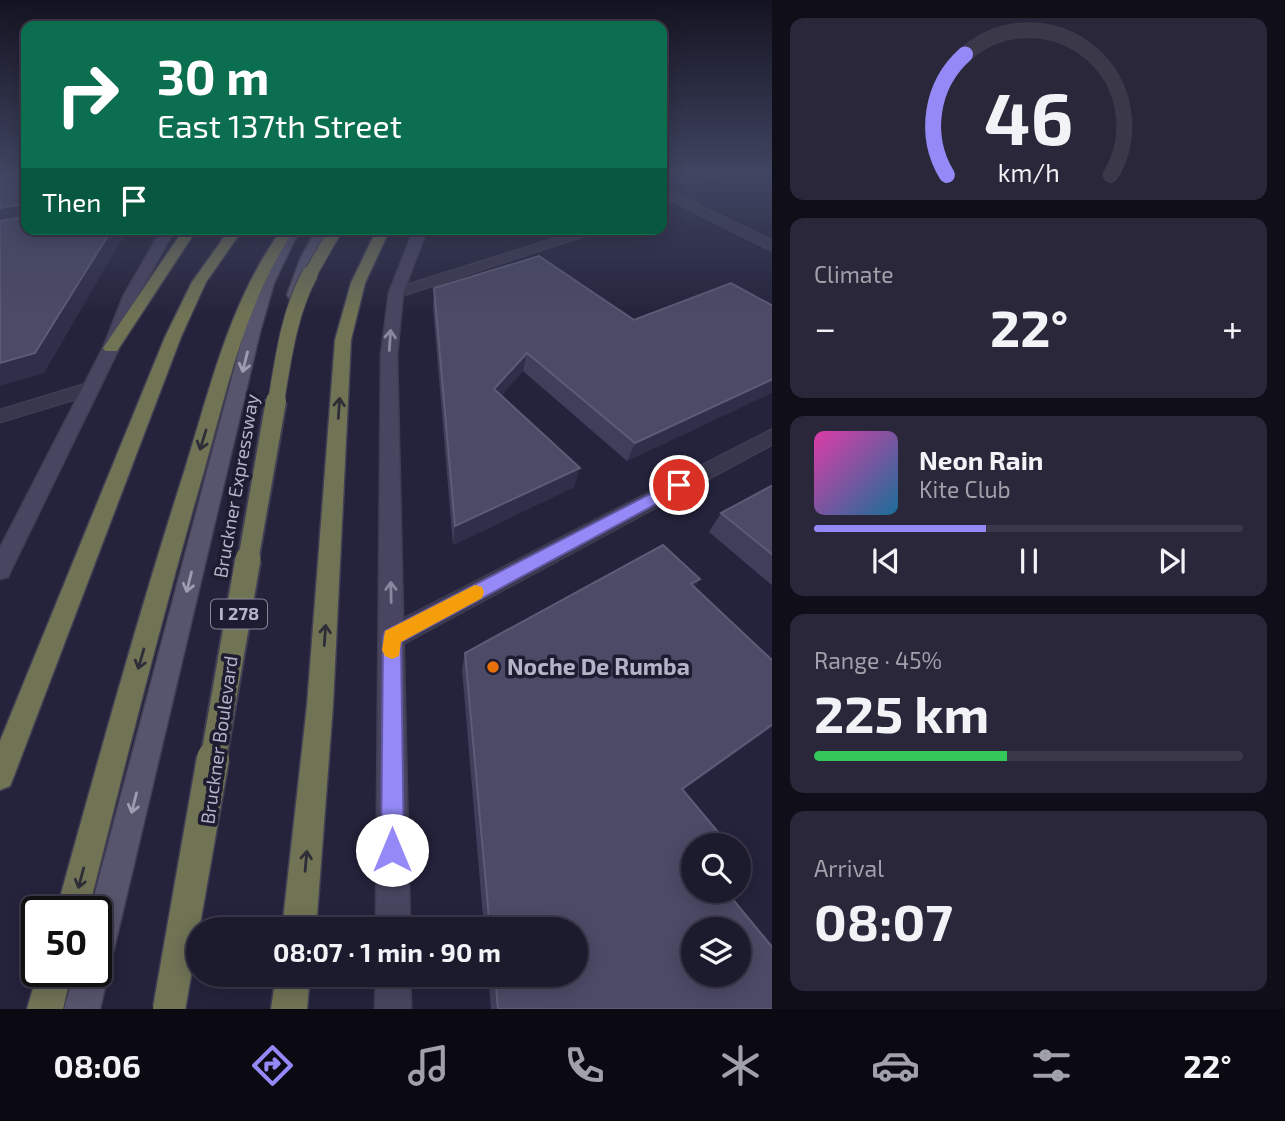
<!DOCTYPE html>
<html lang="en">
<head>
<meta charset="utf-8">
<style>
	:root { --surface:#1c1a2d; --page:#292739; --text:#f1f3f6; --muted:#a0a1aa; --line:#3a3849; --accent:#9489f7 }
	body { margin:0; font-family:"Exo 2",sans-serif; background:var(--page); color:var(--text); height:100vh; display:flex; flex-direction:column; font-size:26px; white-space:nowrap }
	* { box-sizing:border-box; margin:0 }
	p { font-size:23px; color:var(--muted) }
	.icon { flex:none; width:38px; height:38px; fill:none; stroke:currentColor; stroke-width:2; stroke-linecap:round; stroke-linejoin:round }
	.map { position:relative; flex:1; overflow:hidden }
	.sheet { display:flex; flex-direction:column; gap:18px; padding:18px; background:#0f0e19; width:513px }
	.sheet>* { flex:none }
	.guide { position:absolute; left:21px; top:21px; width:646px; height:214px; border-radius:14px; box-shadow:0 4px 18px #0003,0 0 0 2px var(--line); background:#0b6e4f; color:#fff; overflow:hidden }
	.buttons { position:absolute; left:681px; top:833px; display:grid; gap:14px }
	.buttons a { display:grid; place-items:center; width:70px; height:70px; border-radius:50%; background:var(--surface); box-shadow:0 4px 18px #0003,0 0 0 2px var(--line); font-size:35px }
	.speed { position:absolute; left:21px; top:896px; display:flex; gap:14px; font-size:35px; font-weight:700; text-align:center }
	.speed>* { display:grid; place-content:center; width:91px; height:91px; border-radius:50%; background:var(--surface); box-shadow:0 4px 18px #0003,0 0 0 2px var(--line); line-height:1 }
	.speed .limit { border:4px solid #111; border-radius:10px; background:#fff; color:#111 }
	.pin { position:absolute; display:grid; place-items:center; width:60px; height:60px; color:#fff; margin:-30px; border:4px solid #fff; border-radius:50%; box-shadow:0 2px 7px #0007 }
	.me { position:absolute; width:77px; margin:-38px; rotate:0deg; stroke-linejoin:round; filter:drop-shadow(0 0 5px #0008) }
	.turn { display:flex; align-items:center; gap:24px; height:147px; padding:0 21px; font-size:32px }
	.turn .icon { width:91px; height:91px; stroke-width:2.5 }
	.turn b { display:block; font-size:49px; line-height:60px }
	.then { display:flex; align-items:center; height:66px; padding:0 21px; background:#0003; gap:14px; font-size:26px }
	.big { font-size:52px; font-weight:700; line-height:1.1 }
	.sheet .card { flex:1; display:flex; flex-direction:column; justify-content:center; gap:10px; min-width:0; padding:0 24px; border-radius:14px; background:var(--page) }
	.sheet .dial { align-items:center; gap:0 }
	.dial svg { height:182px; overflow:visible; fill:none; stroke:var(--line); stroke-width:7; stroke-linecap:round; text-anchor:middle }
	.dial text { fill:var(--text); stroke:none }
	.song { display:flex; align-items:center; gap:21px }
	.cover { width:84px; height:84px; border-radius:10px; background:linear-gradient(135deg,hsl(320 70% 55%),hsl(200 70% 35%)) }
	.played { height:7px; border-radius:4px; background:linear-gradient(90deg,var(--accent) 40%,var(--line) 40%) }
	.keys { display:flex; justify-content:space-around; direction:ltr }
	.heat { display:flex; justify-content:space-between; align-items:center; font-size:38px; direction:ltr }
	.charge { height:10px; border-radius:5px; background:linear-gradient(90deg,#34c759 45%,var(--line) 0) }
	.trip { position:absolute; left:186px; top:917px; width:402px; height:70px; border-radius:35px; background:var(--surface); box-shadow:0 4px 18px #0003,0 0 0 2px var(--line); font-weight:700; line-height:70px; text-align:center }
	.dock { display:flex; height:112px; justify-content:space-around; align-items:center; background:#0b0a12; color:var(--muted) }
	.dock .icon { width:49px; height:49px }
	.dock .active { color:var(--accent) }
	.dock b { font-size:32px; color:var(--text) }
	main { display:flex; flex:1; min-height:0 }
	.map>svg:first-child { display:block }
</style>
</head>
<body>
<main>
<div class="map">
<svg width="773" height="1009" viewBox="0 0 773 1009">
	<rect width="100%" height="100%" fill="#25233c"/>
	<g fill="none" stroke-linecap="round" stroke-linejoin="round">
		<!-- street casing -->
		<g stroke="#3f3d52" stroke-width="3">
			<path id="street" d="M 662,188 L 773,241 L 773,251 L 662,196 Z
				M 585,229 L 605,229 L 401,296 L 391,296 L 389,293 L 391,290 Z
				M 89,383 L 98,389 L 95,393 L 0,422 L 0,410 Z
				M 773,429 L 773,444 L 401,645 L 392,648 L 383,645 L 380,637 L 383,629 Z"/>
		</g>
		<!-- secondary casing -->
		<g stroke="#3f3d52" stroke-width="3">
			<path id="secondary" d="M 162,229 L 175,229 L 137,297 L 119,348 L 11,570 L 8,577 L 0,579 L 0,548 L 103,348 L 123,297 Z
				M 414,229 L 427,229 L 403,293 L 397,355 L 410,929 L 376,929 L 381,355 L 389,293 Z
				M 376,975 L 410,975 L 411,1009 L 375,1009 Z"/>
		</g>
		<!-- primary casing -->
		<g stroke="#3f3d52" stroke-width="3">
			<path id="primary" d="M 287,229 L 300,229 L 274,283 L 260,332 L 113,953 L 107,965 L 109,971 L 100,1009 L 64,1009 L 75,971 L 96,971 L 96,912 L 90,912 L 244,332 L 260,283 Z
				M 317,229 L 330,229 L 315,257 L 301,295 L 294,299 L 289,298 L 287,295 L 301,257 Z"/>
		</g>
		<!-- highway casing -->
		<g stroke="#413f54" stroke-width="3">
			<path id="highway" d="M 184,229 L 197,229 L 117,351 L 105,351 L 103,348 Z
				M 230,229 L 243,229 L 206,282 L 181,337 L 14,776 L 10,786 L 0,790 L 0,741 L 165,337 L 192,282 Z
				M 282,229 L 295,229 C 245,302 228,387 204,471 C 162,617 125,764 88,912 L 56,912 C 97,764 138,615 185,469 C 211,385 230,301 282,229 Z
				M 377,229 L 390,229 L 365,283 L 351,340 L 333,705 L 316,929 L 282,929 L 307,705 L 335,340 L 351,283 Z
				M 38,971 L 72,971 L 63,1009 L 27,1009 Z
				M 276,975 L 310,975 L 307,1009 L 271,1009 Z"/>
		</g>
		<!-- path -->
		<path stroke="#3e4856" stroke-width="2.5" stroke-dasharray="3.5 3.5" stroke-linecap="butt" d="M 698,182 L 721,175"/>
		<!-- street -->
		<use href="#street" fill="#39374d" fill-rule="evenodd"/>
		<!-- secondary -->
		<use href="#secondary" fill="#484560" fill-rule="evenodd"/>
		<!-- primary -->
		<use href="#primary" fill="#57556d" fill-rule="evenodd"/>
		<!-- highway -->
		<use href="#highway" fill="#707354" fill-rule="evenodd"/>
		<!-- highway-bridge-far4 casing -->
		<g stroke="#413f54" stroke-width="15" stroke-linecap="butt">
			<path id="highway-bridge-far4" d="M 309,276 L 336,229"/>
		</g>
		<!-- highway-bridge-far3 casing -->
		<g stroke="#413f54" stroke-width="18" stroke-linecap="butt">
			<path id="highway-bridge-far3" d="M 276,402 C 283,360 289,312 310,274"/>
		</g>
		<!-- highway-bridge-far2 casing -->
		<g stroke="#413f54" stroke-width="24" stroke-linecap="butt">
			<path id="highway-bridge-far2" d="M 248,561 L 276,401"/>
		</g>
		<!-- highway-bridge-far1 casing -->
		<g stroke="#413f54" stroke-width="29" stroke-linecap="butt">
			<path id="highway-bridge-far1" d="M 213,760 L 248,559"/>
		</g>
		<!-- highway-bridge casing -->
		<g stroke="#413f54" stroke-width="35" stroke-linecap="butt">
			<path id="highway-bridge" d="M 169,1009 L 213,758"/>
		</g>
		<!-- highway-bridge-far4 -->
		<use href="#highway-bridge-far4" stroke="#707354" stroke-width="13"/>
		<!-- highway-bridge-far3 -->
		<use href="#highway-bridge-far3" stroke="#707354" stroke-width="16"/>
		<!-- highway-bridge-far2 -->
		<use href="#highway-bridge-far2" stroke="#707354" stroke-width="20"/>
		<!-- highway-bridge-far1 -->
		<use href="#highway-bridge-far1" stroke="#707354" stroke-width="25"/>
		<!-- highway-bridge -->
		<use href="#highway-bridge" stroke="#707354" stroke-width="32"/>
	</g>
	<!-- wall -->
	<path fill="#403e5a" d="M 0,175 L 26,175 L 44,373 Z
		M 434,288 L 634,320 L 773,306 L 773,392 L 627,461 L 523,371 L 501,396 L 574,487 L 453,545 L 433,307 Z
		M 773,485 L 773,586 L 709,532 L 721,513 Z
		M 700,579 L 694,588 L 773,661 L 773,726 L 683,790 L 693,845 L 773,1009 L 491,1009 L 488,975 L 576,975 L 576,929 L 484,929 L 462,669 L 465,653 Z"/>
	<!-- shaded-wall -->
	<path fill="#302e49" d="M 662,175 L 673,175 L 662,178 Z
		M 18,205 L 25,222 L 0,227 L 0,208 Z
		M 112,229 L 128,229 L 44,373 L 0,386 L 0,363 Z
		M 527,353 L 523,371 L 491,408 L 494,389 Z
		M 773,379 L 773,392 L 627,461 L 635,443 Z
		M 580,468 L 574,487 L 453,545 L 455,526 Z
		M 700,579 L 688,597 L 691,584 Z
		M 773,724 L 773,726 L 668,801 L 682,789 Z"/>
	<!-- building -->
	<path fill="#4c4a66" stroke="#5d5b75" stroke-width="2" fill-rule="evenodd" d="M 0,175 L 26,175 L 26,211 L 18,205 L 0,208 Z
		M 26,213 L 26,229 L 112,229 L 35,353 L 0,363 L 0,221 L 24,217 Z
		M 539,256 L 634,320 L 731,283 L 773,306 L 773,379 L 635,443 L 527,353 L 494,389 L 580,468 L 455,526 L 434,288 Z
		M 773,485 L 773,555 L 721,513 Z
		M 663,545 L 700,579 L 691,584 L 773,661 L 773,724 L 682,789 L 729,845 L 693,845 L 693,891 L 726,891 L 773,948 L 773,1009 L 498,1009 L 495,975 L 576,975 L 576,929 L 490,929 L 465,653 ZM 693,929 L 738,929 L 738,975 L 693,975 Z"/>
	<!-- one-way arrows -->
	<defs><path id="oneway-shaft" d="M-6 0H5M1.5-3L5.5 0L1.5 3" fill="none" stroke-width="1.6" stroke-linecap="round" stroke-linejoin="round" transform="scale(1.75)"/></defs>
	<g stroke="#89879e">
		<use href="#oneway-shaft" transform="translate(390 340) rotate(-86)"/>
		<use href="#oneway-shaft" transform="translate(391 592) rotate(-91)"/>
	</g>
	<g stroke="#9e9cb1">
		<use href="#oneway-shaft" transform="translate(245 362) rotate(104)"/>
		<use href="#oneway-shaft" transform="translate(189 582) rotate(104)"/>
		<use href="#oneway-shaft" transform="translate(134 803) rotate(104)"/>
	</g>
	<g stroke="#2e2d38">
		<use href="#oneway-shaft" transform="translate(339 408) rotate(-86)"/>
		<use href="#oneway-shaft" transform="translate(203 440) rotate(107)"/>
		<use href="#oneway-shaft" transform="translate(325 635) rotate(-86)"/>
		<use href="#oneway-shaft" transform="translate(141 659) rotate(106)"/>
		<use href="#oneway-shaft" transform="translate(306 861) rotate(-85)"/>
		<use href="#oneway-shaft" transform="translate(81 878) rotate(105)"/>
	</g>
	<!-- sky -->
	<linearGradient id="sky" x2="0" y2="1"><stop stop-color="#141321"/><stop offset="0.55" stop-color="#404561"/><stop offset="1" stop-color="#404561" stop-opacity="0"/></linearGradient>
	<rect width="773" height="316" fill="url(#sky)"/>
	<!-- route -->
	<path fill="#9489f7" stroke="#6059a1" stroke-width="2" d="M 679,479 L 684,481 L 687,485 L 684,489 L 401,642 L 404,850 L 401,858 L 392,861 L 384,858 L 381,850 L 383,637 L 385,631 Z"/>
	<!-- slow -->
	<path fill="#f59e0b" d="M 475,585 L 482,587 L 484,592 L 482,598 L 401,642 L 399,656 L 392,659 L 385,656 L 382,650 L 385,631 Z"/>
	<!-- markers -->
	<circle fill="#e8710a" stroke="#1e1c31" stroke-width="2.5" cx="493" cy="667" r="7"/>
	<g text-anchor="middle" stroke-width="7" stroke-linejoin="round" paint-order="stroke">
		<!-- shield labels -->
		<rect fill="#1e1c31" stroke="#88869b" stroke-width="2" x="211" y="599.5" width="56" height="29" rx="5"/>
		<g font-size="18" font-weight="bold" fill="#b5b3c8">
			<text x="239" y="620">I 278</text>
		</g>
		<!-- street labels -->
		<g font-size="19" fill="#b5b3c8" stroke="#1e1c31">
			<text transform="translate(236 486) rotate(-80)" y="7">Bruckner Expressway</text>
			<text transform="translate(219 740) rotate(-82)" y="7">Bruckner Boulevard</text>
		</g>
		<!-- near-poi labels -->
		<g font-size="23" font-weight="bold" fill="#b5b3c8" stroke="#1e1c31" text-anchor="start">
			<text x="507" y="675">Noche De Rumba</text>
		</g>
	</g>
</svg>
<div class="buttons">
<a><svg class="icon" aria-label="search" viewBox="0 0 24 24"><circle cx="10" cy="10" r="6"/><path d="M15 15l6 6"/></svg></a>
<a><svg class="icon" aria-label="layers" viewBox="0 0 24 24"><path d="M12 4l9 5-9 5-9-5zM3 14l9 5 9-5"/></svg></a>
</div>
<div class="speed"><div class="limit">50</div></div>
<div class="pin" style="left:679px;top:485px;background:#d93025"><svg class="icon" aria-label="arrive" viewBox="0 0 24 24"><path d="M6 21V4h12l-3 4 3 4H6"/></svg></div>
<svg class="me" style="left:392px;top:850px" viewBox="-20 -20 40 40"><circle r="19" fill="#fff"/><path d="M0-13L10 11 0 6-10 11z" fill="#9489f7"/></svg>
<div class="trip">08:07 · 1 min · 90 m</div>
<div class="guide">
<div class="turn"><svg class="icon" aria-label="right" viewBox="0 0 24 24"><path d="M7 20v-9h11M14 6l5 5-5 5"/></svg><div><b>30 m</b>East 137th Street</div></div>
<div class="then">Then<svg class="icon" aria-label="arrive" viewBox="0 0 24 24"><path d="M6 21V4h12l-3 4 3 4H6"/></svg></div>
</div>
</div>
<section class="sheet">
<div class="card dial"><svg viewBox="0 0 100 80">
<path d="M14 69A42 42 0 1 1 86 69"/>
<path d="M14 69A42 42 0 0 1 22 16" stroke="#9489f7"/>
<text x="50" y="56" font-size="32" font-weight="700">46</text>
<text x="50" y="72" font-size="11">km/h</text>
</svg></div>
<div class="card"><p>Climate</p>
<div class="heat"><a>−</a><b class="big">22°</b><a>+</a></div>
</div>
<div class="card">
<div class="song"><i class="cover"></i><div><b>Neon Rain</b><p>Kite Club</p></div></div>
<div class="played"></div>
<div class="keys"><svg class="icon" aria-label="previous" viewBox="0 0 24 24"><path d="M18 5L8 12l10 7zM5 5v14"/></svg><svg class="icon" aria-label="pause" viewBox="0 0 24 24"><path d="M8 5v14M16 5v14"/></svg><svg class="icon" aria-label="next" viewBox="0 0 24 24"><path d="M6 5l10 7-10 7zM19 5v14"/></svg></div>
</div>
<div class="card"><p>Range · 45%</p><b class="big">225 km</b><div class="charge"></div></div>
<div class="card"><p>Arrival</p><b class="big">08:07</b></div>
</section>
</main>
<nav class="dock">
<b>08:06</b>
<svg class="icon active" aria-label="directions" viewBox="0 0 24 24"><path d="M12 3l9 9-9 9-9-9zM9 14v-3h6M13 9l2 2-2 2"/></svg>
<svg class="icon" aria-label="music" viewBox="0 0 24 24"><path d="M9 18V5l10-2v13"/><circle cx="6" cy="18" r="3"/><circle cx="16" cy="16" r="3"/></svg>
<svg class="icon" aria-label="phone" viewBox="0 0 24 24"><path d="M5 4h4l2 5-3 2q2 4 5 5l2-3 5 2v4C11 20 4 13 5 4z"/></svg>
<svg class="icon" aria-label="climate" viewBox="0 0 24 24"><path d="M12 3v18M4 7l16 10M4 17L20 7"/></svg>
<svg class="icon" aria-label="car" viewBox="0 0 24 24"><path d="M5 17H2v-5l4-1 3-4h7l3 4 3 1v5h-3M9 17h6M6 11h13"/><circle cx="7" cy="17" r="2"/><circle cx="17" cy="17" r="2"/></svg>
<svg class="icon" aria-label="filters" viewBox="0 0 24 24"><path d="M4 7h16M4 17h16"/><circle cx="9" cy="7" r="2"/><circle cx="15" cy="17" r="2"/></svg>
<b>22°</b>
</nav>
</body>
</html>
